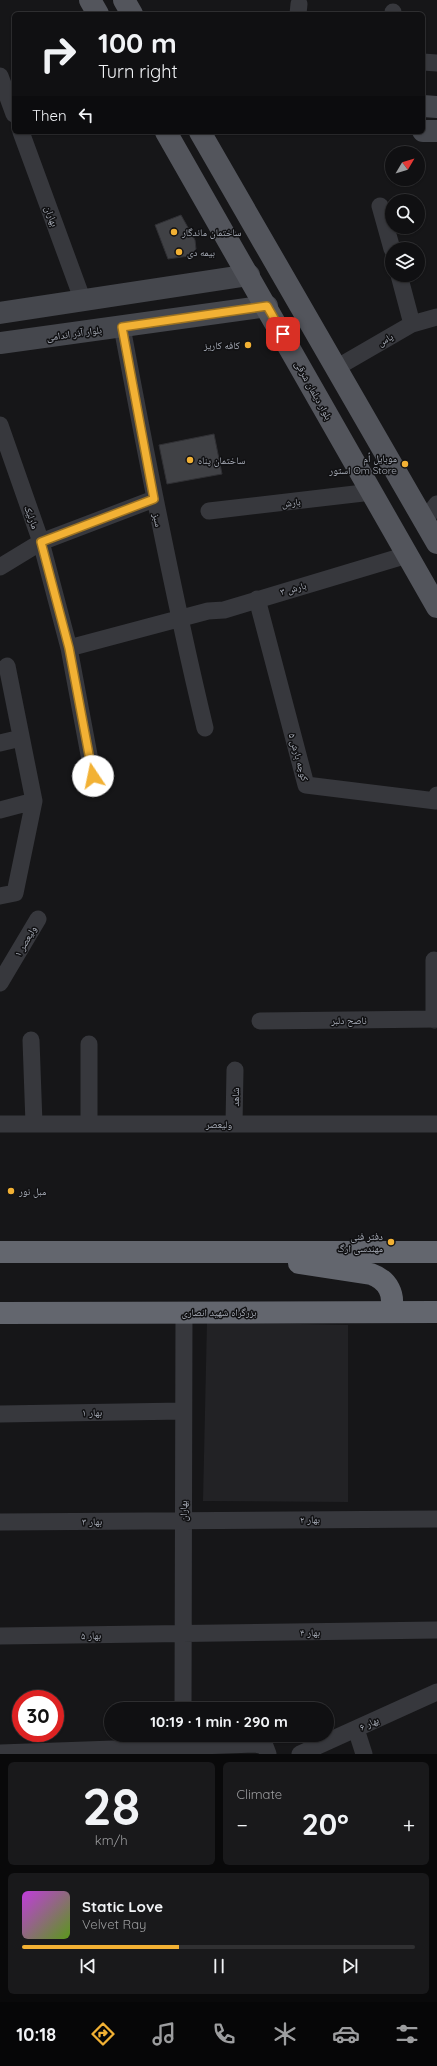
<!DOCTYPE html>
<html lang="en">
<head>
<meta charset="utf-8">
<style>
	:root { --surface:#101012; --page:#19191b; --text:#f1f3f6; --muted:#9c9d9f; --line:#303032; --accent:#f2b134 }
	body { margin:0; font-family:Quicksand,"Noto Naskh Arabic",sans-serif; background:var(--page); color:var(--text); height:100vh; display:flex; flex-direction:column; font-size:15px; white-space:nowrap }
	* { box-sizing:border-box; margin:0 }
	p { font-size:13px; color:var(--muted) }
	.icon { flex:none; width:22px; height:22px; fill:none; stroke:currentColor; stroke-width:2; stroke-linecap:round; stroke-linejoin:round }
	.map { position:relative; height:1754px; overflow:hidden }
	.details { display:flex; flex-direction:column; gap:8px; padding:8px; background:#09090a; flex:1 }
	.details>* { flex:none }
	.guide { position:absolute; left:12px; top:12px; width:413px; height:122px; border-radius:6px; box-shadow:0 1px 3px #0004,0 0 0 1px var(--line); background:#101012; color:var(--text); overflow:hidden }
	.needle { width:26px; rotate:52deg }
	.buttons { position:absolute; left:385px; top:146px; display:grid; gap:8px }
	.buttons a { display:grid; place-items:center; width:40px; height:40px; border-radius:50%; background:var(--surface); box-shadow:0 1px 3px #0004,0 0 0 1px var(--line); font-size:20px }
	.speed { position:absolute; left:12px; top:1690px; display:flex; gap:8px; font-size:20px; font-weight:700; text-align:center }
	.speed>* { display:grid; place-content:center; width:52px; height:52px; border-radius:50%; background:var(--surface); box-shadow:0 1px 3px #0004,0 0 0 1px var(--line); line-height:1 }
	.speed .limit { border:6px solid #d22; background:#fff; color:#111 }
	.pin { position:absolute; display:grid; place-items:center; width:34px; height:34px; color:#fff; margin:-17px; border-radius:8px; box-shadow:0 2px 6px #0006 }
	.me { position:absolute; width:44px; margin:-22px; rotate:349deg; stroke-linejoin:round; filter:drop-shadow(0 0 3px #0008) }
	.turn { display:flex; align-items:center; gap:14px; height:84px; padding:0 20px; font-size:18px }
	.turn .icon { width:52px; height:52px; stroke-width:2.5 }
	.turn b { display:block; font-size:28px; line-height:34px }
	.then { display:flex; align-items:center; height:38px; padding:0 20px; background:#0003; gap:8px; font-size:15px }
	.big { font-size:30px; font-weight:700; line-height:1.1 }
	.details .widget { flex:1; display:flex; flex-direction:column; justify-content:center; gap:6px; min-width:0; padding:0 14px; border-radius:6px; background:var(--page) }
	.details .dial { align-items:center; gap:0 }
	.dial b { font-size:52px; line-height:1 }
	.song { display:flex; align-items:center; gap:12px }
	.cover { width:48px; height:48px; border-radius:6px; background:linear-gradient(135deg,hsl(290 70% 55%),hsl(90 70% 35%)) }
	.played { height:4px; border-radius:2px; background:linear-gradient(90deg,var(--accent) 40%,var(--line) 40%) }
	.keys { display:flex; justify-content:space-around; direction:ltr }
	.heat { display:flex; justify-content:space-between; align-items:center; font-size:22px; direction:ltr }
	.details .tiles { flex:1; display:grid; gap:8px; grid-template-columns:1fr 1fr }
	.widget:last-child { grid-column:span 2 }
	.trip { position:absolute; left:104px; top:1702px; width:230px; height:40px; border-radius:20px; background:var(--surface); box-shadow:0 1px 3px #0004,0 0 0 1px var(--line); font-weight:700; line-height:40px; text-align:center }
	.dock { display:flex; height:64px; justify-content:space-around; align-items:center; background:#060607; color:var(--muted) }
	.dock .icon { width:28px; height:28px }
	.dock .active { color:var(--accent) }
	.dock b { font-size:18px; color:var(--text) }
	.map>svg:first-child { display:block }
</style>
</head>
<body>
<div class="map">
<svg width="437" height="1754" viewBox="0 0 437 1754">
	<rect width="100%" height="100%" fill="#161618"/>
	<!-- built -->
	<path fill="#222225" d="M 207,1322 L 348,1325 L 348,1502 L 203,1501 Z"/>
	<!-- building -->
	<path fill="#404145" stroke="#303034" d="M 181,215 L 195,240 L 196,249 L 189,256 L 168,259 L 155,225 Z
		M 214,434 L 222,474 L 167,484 L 159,445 Z"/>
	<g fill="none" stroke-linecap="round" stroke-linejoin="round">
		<!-- street -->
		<path stroke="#37383d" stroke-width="17" d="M 298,14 L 299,4
			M 393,14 L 393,12
			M 423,62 L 437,63
			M 0,76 L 14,114
			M 21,132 L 83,301
			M 380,206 L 392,249
			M 399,275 L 412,324
			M 122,327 C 147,461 173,595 205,728
			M 336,368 L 412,324 L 437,317
			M 0,425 L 41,542 L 69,648 L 93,776
			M 209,511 L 372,492
			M 424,521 L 437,504
			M 0,567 L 41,542 L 154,499
			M 257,599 L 306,785 L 436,801 L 437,795
			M 69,648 L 208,611 L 224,610 L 407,555
			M 0,743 L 21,738
			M 0,810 L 34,801
			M 0,896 L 15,893 L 34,801 L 7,666
			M 0,983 L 38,919
			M 434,1020 L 434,960
			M 260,1021 L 437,1019
			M 31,1040 L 34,1124
			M 0,1124 L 437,1124
			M 89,1124 L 89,1044
			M 234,1124 L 235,1070
			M 0,1414 L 183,1411
			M 0,1522 L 437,1519
			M 0,1636 L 437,1630
			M 183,1709 L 184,1312
			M 356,1729 L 364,1754
			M 0,1753 L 255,1744 L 265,1746 L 268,1754
			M 300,1754 L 437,1692"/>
		<!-- secondary -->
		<path stroke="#45474d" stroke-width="22" d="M 423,106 L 437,107
			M 423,131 L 437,131
			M 0,313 L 249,275
			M 0,343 L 267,306"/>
		<!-- primary -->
		<path stroke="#53555c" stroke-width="22" d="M 90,0 L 98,14
			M 124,0 L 132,14
			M 166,132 L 437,607
			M 200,132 L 437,543"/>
		<!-- highway -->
		<path stroke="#63666e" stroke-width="22" d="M 0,1252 L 437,1252
			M 299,1263 L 371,1274 C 388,1280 396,1295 390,1312
			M 0,1313 L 437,1312"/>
	</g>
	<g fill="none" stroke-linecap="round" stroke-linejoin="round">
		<!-- route casing -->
		<g stroke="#9d7322" stroke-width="10">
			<path id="route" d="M 93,776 L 69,648 L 41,542 L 154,499 L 122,327 L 267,306 L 283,334"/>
		</g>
		<!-- route -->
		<use href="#route" stroke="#f2b134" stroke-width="7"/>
	</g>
	<!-- markers -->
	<g fill="#f2b134" stroke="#111113" stroke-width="1.5">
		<circle cx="174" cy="232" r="4"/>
		<circle cx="179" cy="252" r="4"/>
		<circle cx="248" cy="345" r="4"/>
		<circle cx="190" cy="460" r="4"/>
		<circle cx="405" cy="464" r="4"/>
		<circle cx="11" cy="1191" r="4"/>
		<circle cx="391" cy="1242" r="4"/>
	</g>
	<g text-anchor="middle" stroke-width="3" stroke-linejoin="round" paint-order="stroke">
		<!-- street labels -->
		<g font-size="10" fill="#a8adb8" stroke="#111113">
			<text transform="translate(52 216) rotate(70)" y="4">بهاران</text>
			<text transform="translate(74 333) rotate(-8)" y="4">بلوار آذر اندامی</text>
			<text transform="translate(385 339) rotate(-30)" y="4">یاس</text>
			<text transform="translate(314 390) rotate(61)" y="4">بلوار دیلمان شرقی</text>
			<text transform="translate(291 502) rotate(-7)" y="4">بارش</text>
			<text transform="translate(32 517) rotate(70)" y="4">مارلیک</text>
			<text transform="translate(158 520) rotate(78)" y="4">سبز</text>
			<text transform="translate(293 588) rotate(-16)" y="4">بارش ۳</text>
			<text transform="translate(299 757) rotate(74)" y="4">کوچه بارش ۵</text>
			<text transform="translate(25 941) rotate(-60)" y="4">ولیعصر ۱</text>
			<text x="349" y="1024">ناصح دلبر</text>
			<text transform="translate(235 1097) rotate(-90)" y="4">شاهد</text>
			<text x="219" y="1128">ولیعصر</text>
			<text x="219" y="1316">بزرگراه شهید انصاری</text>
			<text transform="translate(92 1412) rotate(-1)" y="4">بهار ۱</text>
			<text transform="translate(183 1511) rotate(-90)" y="4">بهاران</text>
			<text x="310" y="1523">بهار ۲</text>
			<text transform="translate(92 1521) rotate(-1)" y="4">بهار ۳</text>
			<text transform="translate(310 1632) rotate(-1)" y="4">بهار ۴</text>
			<text transform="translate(91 1635) rotate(-1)" y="4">بهار ۵</text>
			<text transform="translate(369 1723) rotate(-25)" y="4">بهار ۶</text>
		</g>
		<!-- poi labels -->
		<g font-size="10" fill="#a8adb8" stroke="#111113" text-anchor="start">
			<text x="182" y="236">ساختمان ماندگار</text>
			<text x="187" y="256">بیمه دی</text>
			<text x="240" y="349" text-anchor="end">کافه کاریز</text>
			<text x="397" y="462" text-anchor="end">موبایل اُم<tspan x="397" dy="12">استور Om Store</tspan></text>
			<text x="198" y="464">ساختمان پناه</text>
			<text x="19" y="1195">مبل نور</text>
			<text x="383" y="1240" text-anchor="end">دفتر فنی<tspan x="383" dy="12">مهندسی ارگ</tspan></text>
		</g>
	</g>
</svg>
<div class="buttons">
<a><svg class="needle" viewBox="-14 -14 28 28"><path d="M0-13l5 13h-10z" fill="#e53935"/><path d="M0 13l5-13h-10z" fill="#9c9d9f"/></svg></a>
<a><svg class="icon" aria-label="search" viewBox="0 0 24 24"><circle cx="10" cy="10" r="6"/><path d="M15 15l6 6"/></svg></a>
<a><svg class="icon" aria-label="layers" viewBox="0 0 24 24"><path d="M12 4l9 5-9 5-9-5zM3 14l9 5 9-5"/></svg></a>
</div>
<div class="speed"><div class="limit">30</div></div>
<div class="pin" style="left:283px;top:334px;background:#d93025"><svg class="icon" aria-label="arrive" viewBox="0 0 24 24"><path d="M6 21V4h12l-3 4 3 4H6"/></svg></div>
<svg class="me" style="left:93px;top:776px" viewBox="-20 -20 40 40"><circle r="19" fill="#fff"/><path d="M0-13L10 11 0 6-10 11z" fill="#f2b134"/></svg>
<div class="trip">10:19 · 1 min · 290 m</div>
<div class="guide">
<div class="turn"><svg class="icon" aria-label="right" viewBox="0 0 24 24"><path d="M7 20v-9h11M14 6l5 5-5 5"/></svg><div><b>100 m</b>Turn right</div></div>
<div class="then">Then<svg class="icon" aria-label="left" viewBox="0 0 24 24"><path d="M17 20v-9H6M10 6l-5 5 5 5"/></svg></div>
</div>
</div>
<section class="details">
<div class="tiles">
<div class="widget dial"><b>28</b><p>km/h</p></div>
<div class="widget"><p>Climate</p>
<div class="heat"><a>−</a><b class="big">20°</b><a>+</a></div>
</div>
<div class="widget">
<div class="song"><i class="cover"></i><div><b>Static Love</b><p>Velvet Ray</p></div></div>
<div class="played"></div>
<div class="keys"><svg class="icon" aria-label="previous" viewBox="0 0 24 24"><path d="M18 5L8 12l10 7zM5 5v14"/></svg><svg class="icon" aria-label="pause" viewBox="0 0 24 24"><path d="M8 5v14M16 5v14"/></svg><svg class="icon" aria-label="next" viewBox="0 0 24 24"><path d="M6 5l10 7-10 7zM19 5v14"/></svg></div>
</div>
</div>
</section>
<nav class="dock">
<b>10:18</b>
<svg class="icon active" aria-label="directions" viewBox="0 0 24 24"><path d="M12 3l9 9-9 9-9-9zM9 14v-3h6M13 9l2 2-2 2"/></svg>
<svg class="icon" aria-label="music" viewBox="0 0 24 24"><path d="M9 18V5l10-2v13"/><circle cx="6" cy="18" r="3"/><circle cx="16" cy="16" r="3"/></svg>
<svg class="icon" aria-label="phone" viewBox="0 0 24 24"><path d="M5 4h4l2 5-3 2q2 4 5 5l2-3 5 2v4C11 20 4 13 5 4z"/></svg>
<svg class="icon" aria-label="climate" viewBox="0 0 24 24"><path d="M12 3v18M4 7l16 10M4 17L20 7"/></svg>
<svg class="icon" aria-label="car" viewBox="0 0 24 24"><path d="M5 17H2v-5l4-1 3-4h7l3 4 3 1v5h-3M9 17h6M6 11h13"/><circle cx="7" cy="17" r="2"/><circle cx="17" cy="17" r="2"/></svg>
<svg class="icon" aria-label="filters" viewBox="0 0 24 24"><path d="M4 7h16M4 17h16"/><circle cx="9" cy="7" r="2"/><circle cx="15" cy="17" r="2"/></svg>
</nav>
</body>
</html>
